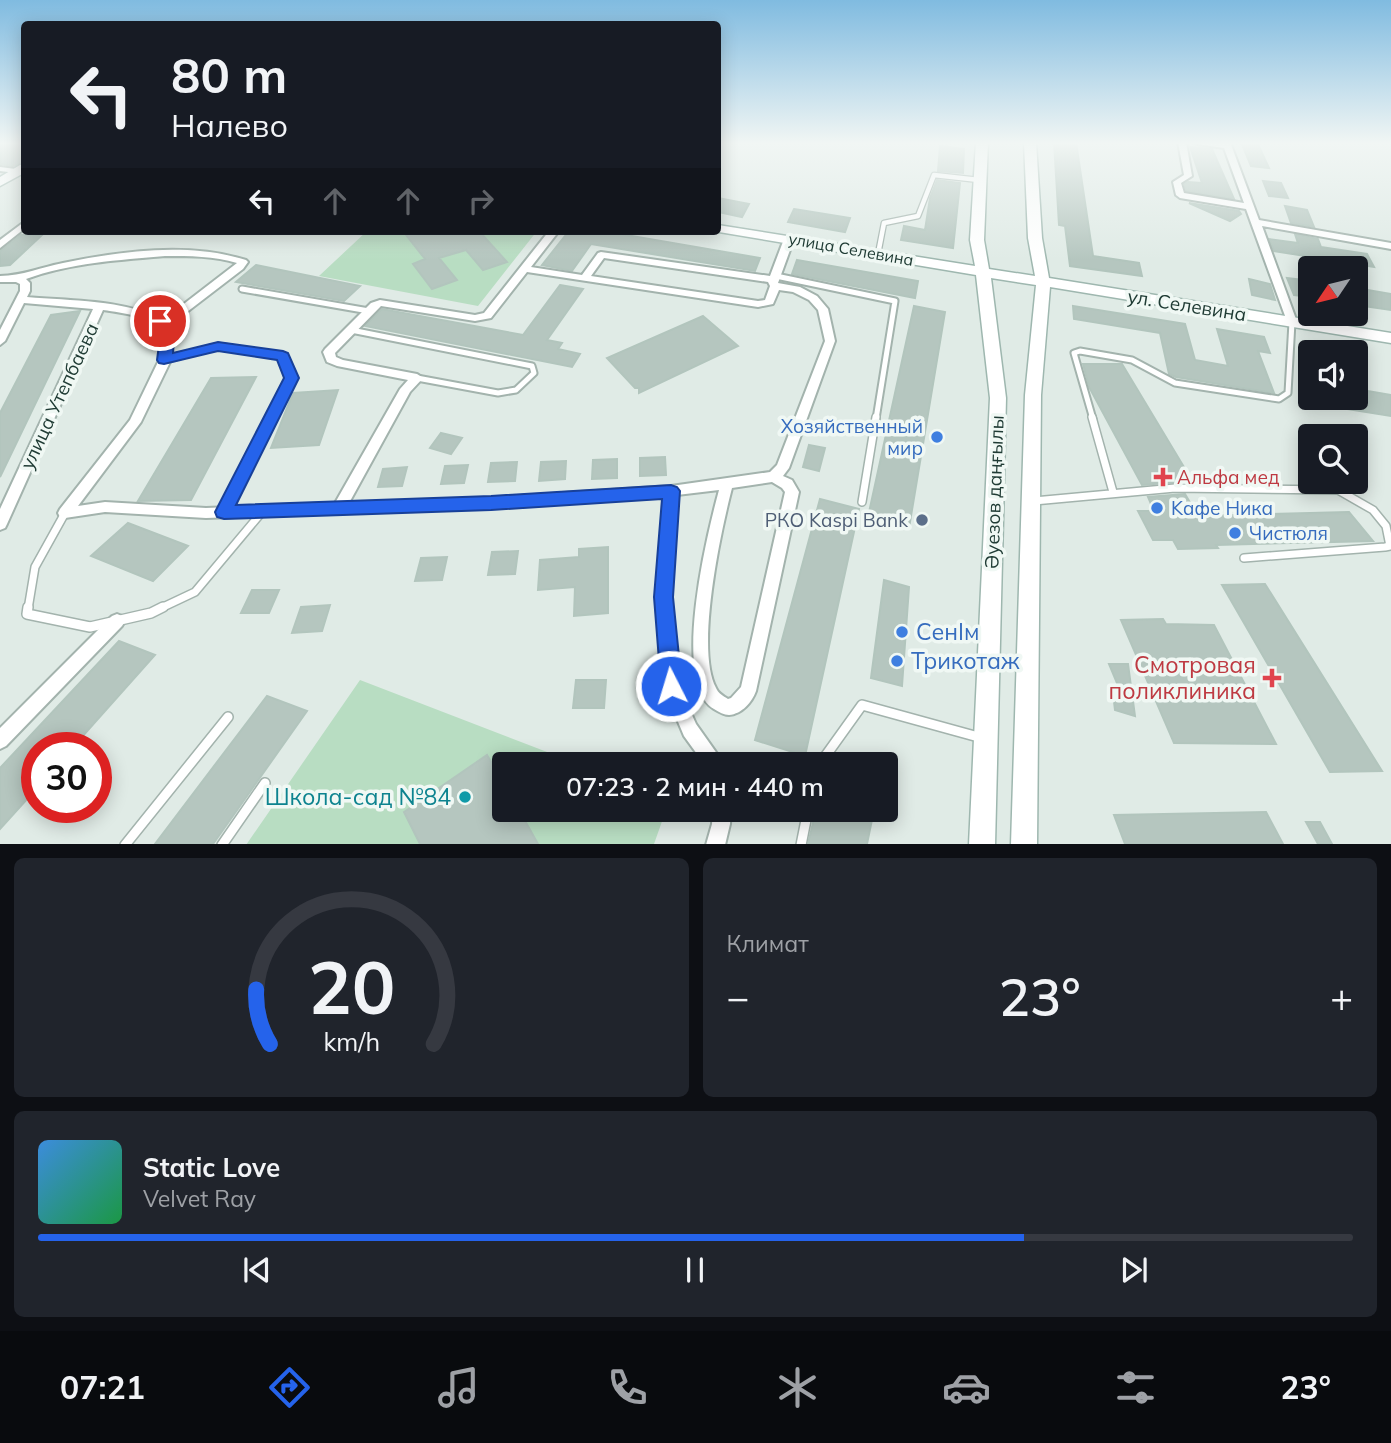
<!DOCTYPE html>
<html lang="ru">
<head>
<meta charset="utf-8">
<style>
	:root { --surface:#171b24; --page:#20242c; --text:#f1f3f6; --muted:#9ea1a6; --line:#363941; --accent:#2563eb }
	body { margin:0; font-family:Mulish,sans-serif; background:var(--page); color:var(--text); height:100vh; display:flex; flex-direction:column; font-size:26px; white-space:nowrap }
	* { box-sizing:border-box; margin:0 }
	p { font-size:23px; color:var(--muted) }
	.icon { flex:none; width:38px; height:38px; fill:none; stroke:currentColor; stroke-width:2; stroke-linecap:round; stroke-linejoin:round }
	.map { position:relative; height:844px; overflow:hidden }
	.side { display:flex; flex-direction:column; gap:14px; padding:14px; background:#0d0f14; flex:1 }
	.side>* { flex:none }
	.hud { position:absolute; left:21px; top:21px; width:700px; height:214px; border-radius:7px; box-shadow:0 4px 18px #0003; background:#171b24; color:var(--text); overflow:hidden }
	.needle { width:46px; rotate:235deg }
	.buttons { position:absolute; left:1298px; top:256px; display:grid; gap:14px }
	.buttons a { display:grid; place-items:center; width:70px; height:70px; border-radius:7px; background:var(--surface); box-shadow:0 4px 18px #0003; font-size:35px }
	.speed { position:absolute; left:21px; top:732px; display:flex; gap:14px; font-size:35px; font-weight:700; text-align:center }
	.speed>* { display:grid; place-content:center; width:91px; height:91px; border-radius:50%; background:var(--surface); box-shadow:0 4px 18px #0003; line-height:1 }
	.speed .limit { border:10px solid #d22; background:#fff; color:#111 }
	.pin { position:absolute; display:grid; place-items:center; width:60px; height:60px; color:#fff; margin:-30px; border:4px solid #fff; border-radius:50%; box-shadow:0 2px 7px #0007 }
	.me { position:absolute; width:77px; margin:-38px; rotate:355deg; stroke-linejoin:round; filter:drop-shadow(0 0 5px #0008) }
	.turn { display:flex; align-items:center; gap:24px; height:147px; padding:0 35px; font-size:32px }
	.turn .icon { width:91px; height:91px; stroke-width:2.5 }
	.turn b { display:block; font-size:49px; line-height:60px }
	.lanes { display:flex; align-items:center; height:66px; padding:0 35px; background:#0003; justify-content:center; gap:35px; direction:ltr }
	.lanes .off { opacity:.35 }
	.big { font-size:52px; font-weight:600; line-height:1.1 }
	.side .card { flex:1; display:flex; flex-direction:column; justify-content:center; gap:10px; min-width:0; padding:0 24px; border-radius:10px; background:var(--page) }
	.side .dial { align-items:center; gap:0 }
	.dial svg { height:182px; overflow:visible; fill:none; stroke:var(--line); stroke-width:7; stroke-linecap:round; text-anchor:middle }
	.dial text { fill:var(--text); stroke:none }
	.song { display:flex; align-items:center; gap:21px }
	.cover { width:84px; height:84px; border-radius:10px; background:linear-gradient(135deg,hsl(210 70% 55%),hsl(140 70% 35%)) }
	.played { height:7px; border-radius:4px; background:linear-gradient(90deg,var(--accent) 75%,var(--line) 75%) }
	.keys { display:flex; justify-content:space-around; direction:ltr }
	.heat { display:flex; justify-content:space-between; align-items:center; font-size:38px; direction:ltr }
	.side .tiles { flex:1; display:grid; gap:14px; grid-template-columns:1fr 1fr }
	.card:last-child { grid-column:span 2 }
	.trip { position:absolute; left:492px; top:752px; width:406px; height:70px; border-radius:7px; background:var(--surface); box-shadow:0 4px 18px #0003; font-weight:600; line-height:70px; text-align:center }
	.tabs { display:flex; height:112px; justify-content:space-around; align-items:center; background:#090b0e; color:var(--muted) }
	.tabs .icon { width:49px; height:49px }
	.tabs .current { color:var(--accent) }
	.tabs b { font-size:32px; color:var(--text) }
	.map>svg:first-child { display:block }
</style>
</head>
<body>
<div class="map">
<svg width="1391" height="845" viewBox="0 0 1391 845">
	<rect width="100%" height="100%" fill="#e0ebe6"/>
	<!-- green -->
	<path fill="#b8ddc2" d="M 367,231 L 537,231 L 478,306 L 319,276 Z
		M 360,680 L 581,765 L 504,765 L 504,810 L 666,810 L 654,844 L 246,845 Z"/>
	<!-- building -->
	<path fill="#b5c6bf" stroke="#b2c5bd" stroke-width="2" d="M 0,142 L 24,143 L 24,163 L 13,166 L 0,164 Z
		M 1054,142 L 1076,142 L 1093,256 L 1139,263 L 1142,276 L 1070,266 L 1065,226 L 1059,225 Z
		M 1241,142 L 1257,142 L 1269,168 L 1251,166 Z
		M 940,146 L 964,149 L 963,173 L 938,171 Z
		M 1190,147 L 1212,149 L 1234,199 L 1186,191 L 1184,184 L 1188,182 L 1202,183 Z
		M 937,180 L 960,183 L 953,248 L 901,240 L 904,226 L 925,230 L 930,198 Z
		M 1263,181 L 1281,183 L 1288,198 L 1269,196 Z
		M 718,198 L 749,204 L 742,217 L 718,212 Z
		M 1189,203 L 1239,211 L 1241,214 L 1230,221 Z
		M 1285,206 L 1307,210 L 1314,227 L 1291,223 Z
		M 794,209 L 850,218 L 845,232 L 788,222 Z
		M 403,231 L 479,231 L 507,262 L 483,270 L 466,250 L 439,258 L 457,280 L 432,289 L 413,264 L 425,259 Z
		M 569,231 L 603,231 L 760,258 L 755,271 L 591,244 L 572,271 L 542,265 Z
		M 1295,234 L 1318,239 L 1321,247 L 1367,254 L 1374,267 L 1274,251 L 1269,239 L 1298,243 Z
		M 21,235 L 42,235 L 10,265 L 0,266 L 0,251 Z
		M 797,260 L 918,281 L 915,298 L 792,274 Z
		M 256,265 L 360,286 L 344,301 L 236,282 Z
		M 1287,278 L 1311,281 L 1311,297 L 1294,295 Z
		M 1249,279 L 1270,284 L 1275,300 L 1252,295 Z
		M 560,285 L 583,289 L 547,340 L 562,343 L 558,349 L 580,354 L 572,367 L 365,326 L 382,309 L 523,335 Z
		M 1356,288 L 1391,294 L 1391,310 L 1356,305 Z
		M 914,306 L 945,312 L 909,528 L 868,517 Z
		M 1073,306 L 1185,324 L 1195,360 L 1228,366 L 1217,329 L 1264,337 L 1270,353 L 1258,351 L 1274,393 L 1176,377 L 1169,374 L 1160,333 L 1074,319 Z
		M 80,311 L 0,477 L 0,413 L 51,315 Z
		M 703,316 L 738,346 L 639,393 L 639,388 L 635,388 L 607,358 Z
		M 1083,364 L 1122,364 L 1190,477 L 1175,478 L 1178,482 L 1142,485 L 1089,387 Z
		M 256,377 L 191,500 L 138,501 L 211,378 Z
		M 1356,389 L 1391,395 L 1391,416 L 1348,409 L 1343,397 L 1356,397 Z
		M 338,390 L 319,445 L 271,448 L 293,393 Z
		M 441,433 L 462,438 L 451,454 L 430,448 Z
		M 809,445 L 825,448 L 819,471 L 803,467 Z
		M 665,457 L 666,475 L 640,476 L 640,458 Z
		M 617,459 L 617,478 L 592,479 L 593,460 Z
		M 566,461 L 565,479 L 539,481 L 541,462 Z
		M 517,462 L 515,481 L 488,482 L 491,463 Z
		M 468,465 L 464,483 L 441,484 L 445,466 Z
		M 407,467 L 402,486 L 378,487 L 383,469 Z
		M 1185,494 L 1198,516 L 1349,512 L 1373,541 L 1216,545 L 1218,548 L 1178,549 L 1173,540 L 1153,540 L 1138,511 L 1154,511 L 1148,497 Z
		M 820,499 L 859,509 L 805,756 L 755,740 Z
		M 128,523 L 188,546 L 153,581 L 91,556 Z
		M 608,547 L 608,613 L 574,616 L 575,587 L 538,590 L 540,560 L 579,557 L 579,549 Z
		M 518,551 L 515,574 L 488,575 L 492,552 Z
		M 447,557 L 442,580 L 415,581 L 421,558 Z
		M 884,580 L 909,587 L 902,686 L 871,678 Z
		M 1265,584 L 1382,771 L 1330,772 L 1222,585 Z
		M 252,590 L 279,590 L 269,613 L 241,613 Z
		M 330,605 L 322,631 L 292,633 L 301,607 Z
		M 1163,619 L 1166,624 L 1214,625 L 1276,744 L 1174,743 L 1121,620 Z
		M 119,641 L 155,655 L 73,747 L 37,747 L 37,788 L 0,829 L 0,768 Z
		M 1109,664 L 1128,664 L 1135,716 L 1115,710 L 1113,693 L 1122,695 Z
		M 576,680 L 606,680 L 604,708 L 573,708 Z
		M 267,696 L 307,711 L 213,844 L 155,844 Z
		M 487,755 L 504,784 L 504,810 L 519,810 L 538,844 L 420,844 L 404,812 Z
		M 816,810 L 874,810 L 867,844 L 808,844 Z
		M 1266,812 L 1283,844 L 1125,844 L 1114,815 Z
		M 1306,822 L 1320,822 L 1332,844 L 1318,844 Z"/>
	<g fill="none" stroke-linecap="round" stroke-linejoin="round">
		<!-- lane-far3 casing -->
		<g stroke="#a3b3ad" stroke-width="7">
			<path id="lane-far3" d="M 878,254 L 884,223 L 918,216 L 934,175 L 979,180"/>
		</g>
		<!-- lane-far2 casing -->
		<g stroke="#a3b3ad" stroke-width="9">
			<path id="lane-far2" d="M 776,276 L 895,301 L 876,419
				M 242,289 L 369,311
				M 351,330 L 532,366 L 534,373 L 516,390 L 498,393 L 417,378
				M 165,360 L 218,346 L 283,356 L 291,378 L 270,419
				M 1093,419 L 1074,353 L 1080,351 L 1132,360 L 1175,383 L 1279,399 L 1288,393 L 1292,322"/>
		</g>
		<!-- lane-far1 casing -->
		<g stroke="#a3b3ad" stroke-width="10">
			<path id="lane-far1" d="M 1092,417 L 1113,492
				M 1034,501 L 1175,488 L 1338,490 L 1373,510 L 1386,526 L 1390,546 L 1385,547 L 1244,558
				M 862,502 L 876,417
				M 224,512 L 271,417
				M 28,609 L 35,567 L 65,513
				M 159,609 L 195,592 L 262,512"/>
		</g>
		<!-- lane casing -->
		<g stroke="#a3b3ad" stroke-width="12">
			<path id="lane" d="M 28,607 L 27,614 L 90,627 L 151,613 L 163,607
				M 819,765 L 862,705 L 982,738
				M 125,845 L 228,717
				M 222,845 L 265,783
				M 801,845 L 808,810"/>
		</g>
		<!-- street casing -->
		<g stroke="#a3b3ad" stroke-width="4">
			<path id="street" d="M 1178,142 L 1186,142 L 1192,176 L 1181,183 L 1184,193 L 1244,203 L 1224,148 L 1197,144 L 1193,142 L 1230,142 L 1259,220 L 1391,243 L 1391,249 L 1262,226 L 1297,322 L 1292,325 L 1288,324 L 1246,209 L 1180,198 L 1176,195 L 1173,182 L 1184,175 Z
				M 0,167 L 24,170 L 24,174 L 0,171 Z
				M 24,222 L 24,229 L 0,248 L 0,240 Z
				M 549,231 L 559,231 L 531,267 L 582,275 L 598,253 L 601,252 L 770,276 L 784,239 L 786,237 L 792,237 L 794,239 L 778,283 L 800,287 L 817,296 L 828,309 L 835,341 L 789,468 L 783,476 L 792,480 L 799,492 L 756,691 C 752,702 742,714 729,715 C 724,715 719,712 714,709 C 670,683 708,531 719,490 L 677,495 L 670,597 L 679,686 L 696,724 L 725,765 L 705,765 L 684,736 L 663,686 L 656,597 L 664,497 L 491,508 L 206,518 L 105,512 L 65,518 L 60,517 L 58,513 L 60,509 L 130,420 L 159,360 L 162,330 C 146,316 125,313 103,310 L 7,524 L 5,528 L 0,530 L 0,509 L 93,309 L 24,303 L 5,341 L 0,345 L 0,330 L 20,291 L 20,284 L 16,282 L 0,282 L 0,276 C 22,276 42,267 63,263 C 121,251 189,242 246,260 L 248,262 L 243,269 L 170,325 L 173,329 L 171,360 L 141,422 L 78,506 L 105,502 L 206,508 L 335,503 L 400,389 L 408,380 L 337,366 L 327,362 L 323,352 L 325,349 L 371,303 L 380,300 L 475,315 L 484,313 ZM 165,256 C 190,256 214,256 237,263 L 163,320 C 123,299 71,301 27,297 L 30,291 L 30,283 L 26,279 C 70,263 119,260 165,256 ZM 604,258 L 768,282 L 770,286 L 765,300 L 758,301 L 591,276 ZM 527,272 L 758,307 L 773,304 L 779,290 L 793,292 L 809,300 L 818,310 L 825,341 L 777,465 L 770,472 L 671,486 L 491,498 L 349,503 L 410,392 L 423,378 L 417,374 L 343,360 L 336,357 L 335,353 L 381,306 L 475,321 L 491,318 ZM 772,482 L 782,488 L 785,492 L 741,687 L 731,698 L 728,699 C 723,696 718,693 716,688 C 695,649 721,531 732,488 Z
				M 117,614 L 122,616 L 125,621 L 122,626 L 6,746 L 0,749 L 0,728 L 112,616 Z
				M 713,810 L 731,810 L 730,824 L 725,845 L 706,845 L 712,824 Z"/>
		</g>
		<!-- secondary casing -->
		<g stroke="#9eb7af" stroke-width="3">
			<path id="secondary" d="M 976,142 L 988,142 L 984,240 L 989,269 L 1035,276 L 1028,238 L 1024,142 L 1036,142 L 1042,238 L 1049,278 L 1391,333 L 1391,343 L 1050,287 L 1041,395 L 1037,845 L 1011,845 L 1025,395 L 1036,285 L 991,278 L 1006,398 L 995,845 L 969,845 L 990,398 L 976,275 L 713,231 L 718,231 L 718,225 L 975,266 L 970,240 Z
				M 20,165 L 24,165 L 24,173 L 0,186 L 0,177 Z"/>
		</g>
		<!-- lane-far3 -->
		<use href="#lane-far3" stroke="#fff" stroke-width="4.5"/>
		<!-- lane-far2 -->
		<use href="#lane-far2" stroke="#fff" stroke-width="5"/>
		<!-- lane-far1 -->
		<use href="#lane-far1" stroke="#fff" stroke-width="7"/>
		<!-- lane -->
		<use href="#lane" stroke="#fff" stroke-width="9"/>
		<!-- street -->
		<use href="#street" fill="#fff" fill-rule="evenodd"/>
		<!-- secondary -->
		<use href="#secondary" fill="#fff" fill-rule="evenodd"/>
	</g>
	<!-- sky -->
	<linearGradient id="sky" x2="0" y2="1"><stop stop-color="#80bbe0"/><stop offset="0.55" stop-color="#f1f6f4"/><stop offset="1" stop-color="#f1f6f4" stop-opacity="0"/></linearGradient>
	<rect width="1391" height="260" fill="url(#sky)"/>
	<!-- route -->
	<path fill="#2563eb" stroke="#184099" stroke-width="2" d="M 160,317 L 175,329 L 173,353 L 218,342 L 283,351 L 288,353 L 299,378 L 236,505 L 491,496 L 671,485 L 677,487 L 680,491 L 673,597 L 682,686 L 679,693 L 671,696 L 664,693 L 661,686 L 654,597 L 662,499 L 491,510 L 224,519 L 217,517 L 215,512 L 284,378 L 277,360 L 218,351 L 164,364 L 159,363 L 157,360 L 161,330 L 153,321 Z"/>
	<!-- markers -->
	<g fill="#3f7fe0" stroke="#f0f8f4" stroke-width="2.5">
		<circle cx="937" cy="437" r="7"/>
		<circle cx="1157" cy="508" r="7"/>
		<circle cx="1235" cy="533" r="7"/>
		<circle cx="902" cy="632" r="7"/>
		<circle cx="897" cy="661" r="7"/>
	</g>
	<g fill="#e0444e" stroke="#f0f8f4" stroke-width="2.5">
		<path d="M1159.5 466.5h7v7h7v7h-7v7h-7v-7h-7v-7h7z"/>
		<path d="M1268.5 667.5h7v7h7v7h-7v7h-7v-7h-7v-7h7z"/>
	</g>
	<circle fill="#5c6f8a" stroke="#f0f8f4" stroke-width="2.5" cx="922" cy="520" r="7"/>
	<circle fill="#0f9aa8" stroke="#f0f8f4" stroke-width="2.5" cx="465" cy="797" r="7"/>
	<g text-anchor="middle" stroke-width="7" stroke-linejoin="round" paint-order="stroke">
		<!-- far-street labels -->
		<g font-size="16" fill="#203c35" stroke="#f0f8f4">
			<text transform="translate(851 249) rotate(10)" y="6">улица Селевина</text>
		</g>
		<!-- street labels -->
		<g font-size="19" fill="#203c35" stroke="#f0f8f4">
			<text transform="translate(1187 305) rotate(9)" y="7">ул. Селевина</text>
			<text transform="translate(59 396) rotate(-65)" y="7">улица Утепбаева</text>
			<text transform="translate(994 492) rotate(-88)" y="7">Әуезов даңғылы</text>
		</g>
		<!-- shop labels -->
		<g font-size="19" fill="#366cbe" stroke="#f0f8f4" text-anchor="start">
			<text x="923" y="433" text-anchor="end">Хозяйственный<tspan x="923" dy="22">мир</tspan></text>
			<text x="1171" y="515">Kaфе Ника</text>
			<text x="1249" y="540">Чистюля</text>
		</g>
		<!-- health labels -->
		<g font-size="19" fill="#be3a42" stroke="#f0f8f4" text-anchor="start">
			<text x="1177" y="484">Альфа мед</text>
		</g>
		<!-- service labels -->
		<g font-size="19" fill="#4e5e75" stroke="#f0f8f4" text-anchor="end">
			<text x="908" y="527">РКО Kaspi Bank</text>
		</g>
		<!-- near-shop labels -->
		<g font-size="23" fill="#366cbe" stroke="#f0f8f4" text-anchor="start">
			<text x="916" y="640">СенIм</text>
			<text x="911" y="669">Трикотаж</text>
		</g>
		<!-- near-health labels -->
		<g font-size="23" fill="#be3a42" stroke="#f0f8f4" text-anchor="end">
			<text x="1256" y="673">Смотровая<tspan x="1256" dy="26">поликлиника</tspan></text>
		</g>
		<!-- near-culture labels -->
		<g font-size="23" fill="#0d838f" stroke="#f0f8f4" text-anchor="end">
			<text x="451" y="805">Школа-сад №84</text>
		</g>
	</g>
</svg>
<div class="buttons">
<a><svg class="needle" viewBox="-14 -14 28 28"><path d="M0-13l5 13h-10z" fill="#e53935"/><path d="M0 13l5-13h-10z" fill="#9ea1a6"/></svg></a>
<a><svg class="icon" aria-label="sound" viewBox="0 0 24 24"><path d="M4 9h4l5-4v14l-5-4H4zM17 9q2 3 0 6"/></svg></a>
<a><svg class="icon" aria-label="search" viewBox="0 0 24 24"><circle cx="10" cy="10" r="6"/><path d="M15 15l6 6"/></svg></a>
</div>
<div class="speed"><div class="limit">30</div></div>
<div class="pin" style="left:160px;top:321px;background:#d93025"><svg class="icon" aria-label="arrive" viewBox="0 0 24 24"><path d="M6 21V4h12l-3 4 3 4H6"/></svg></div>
<svg class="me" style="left:671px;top:686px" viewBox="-20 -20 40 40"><circle r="17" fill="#2563eb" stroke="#fff" stroke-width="3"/><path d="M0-11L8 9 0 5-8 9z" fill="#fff"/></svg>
<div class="trip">07:23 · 2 мин · 440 m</div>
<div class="hud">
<div class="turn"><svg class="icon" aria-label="left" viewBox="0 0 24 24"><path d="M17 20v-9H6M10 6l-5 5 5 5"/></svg><div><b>80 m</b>Налево</div></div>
<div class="lanes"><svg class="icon" aria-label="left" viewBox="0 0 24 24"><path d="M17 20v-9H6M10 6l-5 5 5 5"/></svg><svg class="icon off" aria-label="ahead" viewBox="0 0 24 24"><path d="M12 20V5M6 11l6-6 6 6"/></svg><svg class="icon off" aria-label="ahead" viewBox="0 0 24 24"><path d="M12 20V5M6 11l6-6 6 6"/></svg><svg class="icon off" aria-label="right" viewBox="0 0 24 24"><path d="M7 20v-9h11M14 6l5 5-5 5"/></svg></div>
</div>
</div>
<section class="side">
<div class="tiles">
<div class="card dial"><svg viewBox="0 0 100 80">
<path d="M14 69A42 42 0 1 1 86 69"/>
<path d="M14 69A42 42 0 0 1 8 45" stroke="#2563eb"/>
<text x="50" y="56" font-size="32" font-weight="700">20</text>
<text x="50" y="72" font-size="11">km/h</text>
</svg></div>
<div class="card"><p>Климат</p>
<div class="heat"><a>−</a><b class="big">23°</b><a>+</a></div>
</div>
<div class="card">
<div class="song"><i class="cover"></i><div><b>Static Love</b><p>Velvet Ray</p></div></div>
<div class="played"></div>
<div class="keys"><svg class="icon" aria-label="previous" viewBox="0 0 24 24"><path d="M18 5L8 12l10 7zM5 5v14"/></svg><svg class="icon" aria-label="pause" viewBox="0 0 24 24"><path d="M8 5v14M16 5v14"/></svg><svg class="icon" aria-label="next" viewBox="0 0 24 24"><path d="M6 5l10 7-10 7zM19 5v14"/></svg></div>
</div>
</div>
</section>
<nav class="tabs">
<b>07:21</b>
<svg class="icon current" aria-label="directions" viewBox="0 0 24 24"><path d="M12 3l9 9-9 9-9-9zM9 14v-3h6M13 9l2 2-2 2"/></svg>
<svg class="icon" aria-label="music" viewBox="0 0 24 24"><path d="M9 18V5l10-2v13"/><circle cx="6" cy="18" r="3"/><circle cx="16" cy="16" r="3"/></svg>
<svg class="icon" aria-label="phone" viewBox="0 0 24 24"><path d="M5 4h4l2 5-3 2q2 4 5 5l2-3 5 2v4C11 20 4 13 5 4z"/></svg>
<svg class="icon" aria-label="climate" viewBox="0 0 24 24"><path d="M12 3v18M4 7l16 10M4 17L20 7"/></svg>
<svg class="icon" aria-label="car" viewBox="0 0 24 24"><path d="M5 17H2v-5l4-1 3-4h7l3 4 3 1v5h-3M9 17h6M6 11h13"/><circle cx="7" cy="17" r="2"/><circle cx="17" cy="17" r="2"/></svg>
<svg class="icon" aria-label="filters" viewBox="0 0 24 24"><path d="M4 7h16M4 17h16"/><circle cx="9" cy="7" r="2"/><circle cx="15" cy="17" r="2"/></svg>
<b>23°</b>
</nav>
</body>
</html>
